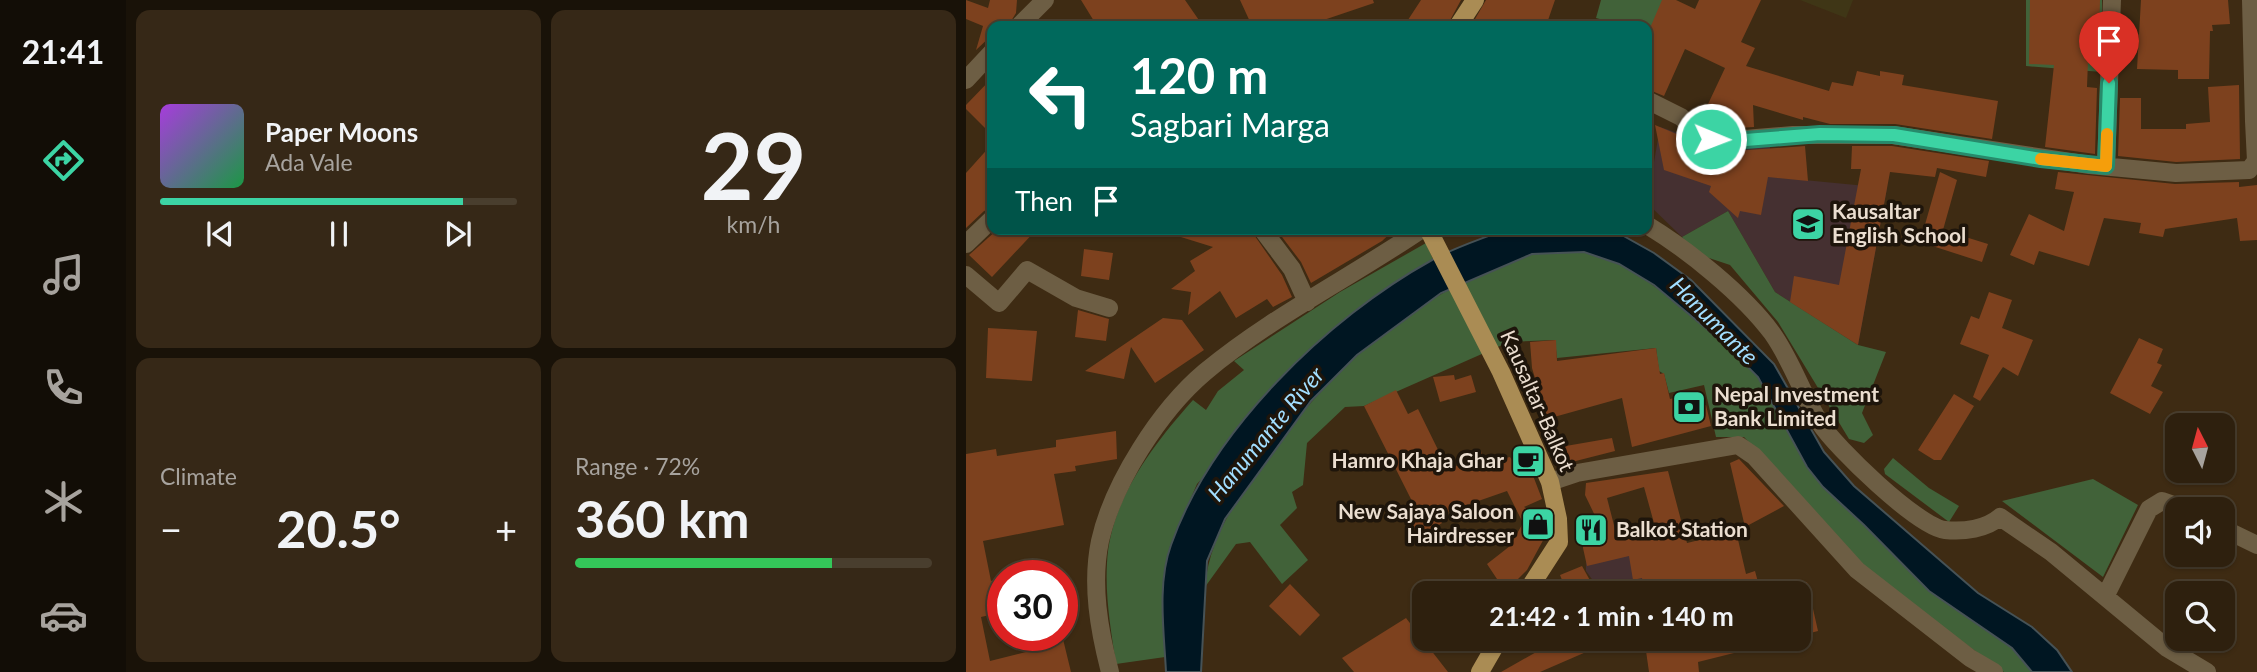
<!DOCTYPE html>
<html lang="en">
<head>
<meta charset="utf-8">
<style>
	:root { --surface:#2e200e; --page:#362817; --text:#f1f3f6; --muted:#a7a39e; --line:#493e2e; --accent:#3cd4a4 }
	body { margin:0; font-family:Lato,sans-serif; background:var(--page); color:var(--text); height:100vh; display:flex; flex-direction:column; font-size:26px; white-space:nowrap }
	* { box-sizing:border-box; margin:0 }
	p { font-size:23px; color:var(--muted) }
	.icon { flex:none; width:38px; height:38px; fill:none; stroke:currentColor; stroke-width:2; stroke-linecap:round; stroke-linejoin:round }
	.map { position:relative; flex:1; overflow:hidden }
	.sheet { display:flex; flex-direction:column; gap:10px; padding:10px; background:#191208; width:840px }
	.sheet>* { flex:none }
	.banner { position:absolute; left:21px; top:21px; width:665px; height:214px; border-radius:14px; box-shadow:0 2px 5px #0004,0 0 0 2px var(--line); background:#00695c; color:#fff; overflow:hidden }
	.needle { width:46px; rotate:354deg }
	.fabs { position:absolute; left:1199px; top:413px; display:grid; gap:14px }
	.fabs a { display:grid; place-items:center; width:70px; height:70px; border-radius:14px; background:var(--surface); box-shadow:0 2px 5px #0004,0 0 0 2px var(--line); font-size:35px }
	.speed { position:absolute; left:21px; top:560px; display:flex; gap:14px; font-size:35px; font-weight:700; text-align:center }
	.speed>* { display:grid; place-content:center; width:91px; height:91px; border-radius:50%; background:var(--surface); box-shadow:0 2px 5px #0004,0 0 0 2px var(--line); line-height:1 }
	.speed .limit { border:10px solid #d22; background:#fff; color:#111 }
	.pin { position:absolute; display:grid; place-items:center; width:60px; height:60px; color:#fff; margin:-72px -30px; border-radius:50% 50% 50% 0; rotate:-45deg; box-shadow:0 0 7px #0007 }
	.pin .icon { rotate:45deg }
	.me { position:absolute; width:77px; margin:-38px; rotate:91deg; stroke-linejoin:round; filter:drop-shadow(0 0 5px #0008) }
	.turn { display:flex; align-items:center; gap:24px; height:147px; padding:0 28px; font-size:32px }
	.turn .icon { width:91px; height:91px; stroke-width:2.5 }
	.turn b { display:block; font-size:49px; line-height:60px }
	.then { display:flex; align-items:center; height:66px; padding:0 28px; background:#0003; gap:14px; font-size:26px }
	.big { font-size:52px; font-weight:700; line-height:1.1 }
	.sheet .card { flex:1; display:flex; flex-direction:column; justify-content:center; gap:10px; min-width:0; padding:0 24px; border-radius:14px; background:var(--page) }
	.sheet .dial { align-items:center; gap:0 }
	.dial b { font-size:91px; line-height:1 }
	.song { display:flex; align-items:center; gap:21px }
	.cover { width:84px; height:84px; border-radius:10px; background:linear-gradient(135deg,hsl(280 70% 55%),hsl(140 70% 35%)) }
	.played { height:7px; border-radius:4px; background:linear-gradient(90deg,var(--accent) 85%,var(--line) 85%) }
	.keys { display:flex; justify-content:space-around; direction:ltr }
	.heat { display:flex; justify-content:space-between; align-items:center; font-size:38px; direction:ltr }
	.charge { height:10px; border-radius:5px; background:linear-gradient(90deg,#34c759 72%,var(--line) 0) }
	.sheet .tiles { flex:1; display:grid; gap:10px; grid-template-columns:repeat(2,1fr) }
	.trip { position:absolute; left:446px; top:581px; width:399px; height:70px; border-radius:14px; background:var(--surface); box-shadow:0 2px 5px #0004,0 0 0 2px var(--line); font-weight:700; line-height:70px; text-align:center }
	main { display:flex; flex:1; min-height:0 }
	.dock { display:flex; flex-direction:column; width:126px; justify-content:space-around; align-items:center; background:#120d06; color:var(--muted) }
	.dock .icon { width:49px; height:49px }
	.dock .current { color:var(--accent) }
	.dock b { font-size:32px; color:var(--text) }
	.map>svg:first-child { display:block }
</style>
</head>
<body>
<main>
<nav class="dock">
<b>21:41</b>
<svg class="icon current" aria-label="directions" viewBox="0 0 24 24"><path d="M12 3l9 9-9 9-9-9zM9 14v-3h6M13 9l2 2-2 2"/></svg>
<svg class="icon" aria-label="music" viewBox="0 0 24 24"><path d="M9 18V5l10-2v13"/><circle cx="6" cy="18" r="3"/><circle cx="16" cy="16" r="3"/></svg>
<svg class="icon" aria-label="phone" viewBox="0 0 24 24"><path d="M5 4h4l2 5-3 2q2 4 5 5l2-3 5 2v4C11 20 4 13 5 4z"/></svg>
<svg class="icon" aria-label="climate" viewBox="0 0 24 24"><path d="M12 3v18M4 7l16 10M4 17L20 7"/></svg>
<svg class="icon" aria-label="car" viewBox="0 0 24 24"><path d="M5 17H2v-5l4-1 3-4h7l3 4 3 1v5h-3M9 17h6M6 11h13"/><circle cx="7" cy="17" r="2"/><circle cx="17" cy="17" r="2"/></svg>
</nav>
<section class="sheet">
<div class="tiles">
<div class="card">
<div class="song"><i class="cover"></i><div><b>Paper Moons</b><p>Ada Vale</p></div></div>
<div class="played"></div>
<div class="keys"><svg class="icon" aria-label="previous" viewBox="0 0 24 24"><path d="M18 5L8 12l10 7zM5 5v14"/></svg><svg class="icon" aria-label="pause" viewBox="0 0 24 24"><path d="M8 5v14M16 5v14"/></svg><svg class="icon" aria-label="next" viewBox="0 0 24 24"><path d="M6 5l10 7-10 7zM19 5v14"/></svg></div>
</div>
<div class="card dial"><b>29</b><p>km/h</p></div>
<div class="card"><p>Climate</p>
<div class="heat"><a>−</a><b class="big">20.5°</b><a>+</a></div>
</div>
<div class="card"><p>Range · 72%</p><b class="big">360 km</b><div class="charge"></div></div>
</div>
</section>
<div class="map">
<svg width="1291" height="672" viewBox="0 0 1291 672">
	<rect width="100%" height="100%" fill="#3e2b13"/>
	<!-- education -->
	<path fill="#453031" d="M 694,127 L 727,138 L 751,150 L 797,143 L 804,147 L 808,177 L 921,188 L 892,345 L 809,292 L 762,211 L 716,237 L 681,203 Z
		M 711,538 L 724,588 L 704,590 L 705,593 L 636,593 L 620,571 L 620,554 Z"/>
	<!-- green -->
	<path fill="#416239" d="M 635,0 L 700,0 L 689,35 L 681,33 L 681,26 L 659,26 L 630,18 Z
		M 1060,0 L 1136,0 L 1136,72 L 1060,66 Z
		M 762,211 L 809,292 L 892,345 L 920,352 L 896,413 L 907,435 L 898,443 L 883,439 L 812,322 L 764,265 L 728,253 L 716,237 Z
		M 460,243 L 467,259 L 391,310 L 231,484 L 204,546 L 199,577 L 199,657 L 150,664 C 145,631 139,597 141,563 C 144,500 187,445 227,400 L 240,410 L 252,391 L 278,370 L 268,361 L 374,292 Z
		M 618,252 C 630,256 643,260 654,265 C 686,280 776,351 795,380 C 817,415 831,455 857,487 L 1046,648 L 1066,672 L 1038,672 L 908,577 L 778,437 L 750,437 L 738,385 L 703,393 L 698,374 L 693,371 L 690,348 L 591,358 L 589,340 L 543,342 L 398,406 L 379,407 L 341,443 L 337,485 L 326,492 L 331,508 L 314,525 L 342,560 L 316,584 L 284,542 L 270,544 L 239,587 C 243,539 269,502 296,464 C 356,381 433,305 530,268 C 541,263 553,257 565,254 C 581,251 601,253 618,252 Z
		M 927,458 L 963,488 L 993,506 L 983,522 L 919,474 L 918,469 Z
		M 1127,479 L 1172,505 L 1137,577 L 1036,501 Z"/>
	<!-- sand -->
	<path fill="#3f3616" d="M 834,0 L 887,0 L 880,18 Z"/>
	<!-- water -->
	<path fill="#001622" stroke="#465256" stroke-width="2" d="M 540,229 L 645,229 L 688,253 L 725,280 L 808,364 L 858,452 L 888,486 L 1012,593 L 1066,627 L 1091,650 L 1106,672 L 1066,672 L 1046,648 L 963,591 L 898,525 L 857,487 L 841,467 L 792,377 L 761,346 L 688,285 L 653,264 L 618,252 L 566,254 L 475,293 L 391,355 L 345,401 L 259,519 L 241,561 L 235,672 L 200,672 C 198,632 191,583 205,545 C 245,431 361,318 466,260 C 489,247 516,239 540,229 Z"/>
	<!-- building -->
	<path fill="#7d411e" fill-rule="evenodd" d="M 0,0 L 22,8 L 24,0 L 51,0 L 50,13 L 42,26 L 26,26 L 26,35 L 10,50 L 17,26 L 0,19 Z
		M 115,0 L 219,0 L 237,26 L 131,26 Z
		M 274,0 L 407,0 L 408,3 L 340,26 L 286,26 Z
		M 455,0 L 495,0 L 481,26 L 438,26 Z
		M 520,0 L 589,0 L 580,26 L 505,26 Z
		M 696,0 L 710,0 L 729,9 L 733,0 L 795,0 L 775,42 L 789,48 L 780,66 L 863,91 L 866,82 L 887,86 L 891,71 L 914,76 L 914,71 L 938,75 L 936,85 L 1032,101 L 1026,139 L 929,124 L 864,124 L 837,117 L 837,120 L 787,105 L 788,127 L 756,129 L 738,122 L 735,119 L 759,68 L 719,49 L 698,96 L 681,89 L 681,35 Z
		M 1064,0 L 1134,0 L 1133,35 L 1123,35 L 1121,87 L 1131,88 L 1129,154 L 1079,147 L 1088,65 L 1063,64 Z
		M 1175,0 L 1262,0 L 1264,24 L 1246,25 L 1247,31 L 1244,31 L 1243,79 L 1212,79 L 1212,70 L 1171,69 Z
		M 26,78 L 26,135 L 0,109 L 0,105 Z
		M 1273,85 L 1274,159 L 1210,162 L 1152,156 L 1154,98 L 1175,98 L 1175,129 L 1220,129 L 1220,124 L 1244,122 L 1242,87 Z
		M 689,125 L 754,152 L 839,146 L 842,181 L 802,177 L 795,215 L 774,211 L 772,218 L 743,192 L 745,186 L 698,170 Z
		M 26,144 L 26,208 L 18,211 L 0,228 L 0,173 Z
		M 886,146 L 926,146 L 1023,161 L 1020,177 L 971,168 L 969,177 L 924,172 L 892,345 L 824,302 L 828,276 L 873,285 L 895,169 L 885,169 Z
		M 974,172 L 991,180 L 977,230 L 1022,244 L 1016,262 L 954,242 Z
		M 1092,172 L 1209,184 L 1273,182 L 1273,187 L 1291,185 L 1291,240 L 1274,241 L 1271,218 L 1199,229 L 1197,237 L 1173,233 L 1175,223 L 1138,218 L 1123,266 L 1073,251 L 1068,265 L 1044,255 L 1063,214 L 1098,231 L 1108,192 L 1089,189 Z
		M 32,229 L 71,229 L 26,277 L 3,255 Z
		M 203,229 L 284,229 L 316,275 L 326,297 L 307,307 L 301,299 L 270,318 L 254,291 L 222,315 L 225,292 L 205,289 L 229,271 L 224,261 L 247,247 L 202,233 Z
		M 320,229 L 429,229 L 416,241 L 345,283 L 335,262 L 313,233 Z
		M 118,249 L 147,253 L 143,280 L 115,276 Z
		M 1023,292 L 1046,300 L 1036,328 L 1067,340 L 1052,376 L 1037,367 L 1014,401 L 1007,397 L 1023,355 L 994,344 L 1005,316 L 1013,319 Z
		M 112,310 L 143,319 L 140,341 L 109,337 Z
		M 197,318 L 216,320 L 238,350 L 189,383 L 165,347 L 158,379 L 119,371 Z
		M 22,328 L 71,331 L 66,381 L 20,378 Z
		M 1173,338 L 1197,349 L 1191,363 L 1196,365 L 1185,386 L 1197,392 L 1184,414 L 1144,393 Z
		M 590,340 L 591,361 L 690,348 L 694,374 L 698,373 L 704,399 L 728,393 L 732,407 L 740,405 L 745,426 L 666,447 L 656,398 L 581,419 L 566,368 L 564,342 Z
		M 488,375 L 489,380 L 505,375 L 510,392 L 474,402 L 467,377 Z
		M 430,390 L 442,414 L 452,409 L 478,462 L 483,459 L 487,468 L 515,451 L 518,462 L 544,457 L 550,466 L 561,460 L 576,499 L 558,507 L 580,519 L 581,533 L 561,570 L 540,591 L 534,593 L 533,582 L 521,564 L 544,546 L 557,523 L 541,491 L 472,515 L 476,523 L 451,538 L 438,516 L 450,509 L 398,406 Z
		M 988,394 L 1008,406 L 975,460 L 968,460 L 952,450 Z
		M 150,431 L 151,459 L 109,466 L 110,471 L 88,474 L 98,525 L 17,541 L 25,581 L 37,577 L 37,612 L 15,617 L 24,661 L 60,652 L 56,635 L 96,635 L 105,672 L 0,672 L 0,454 L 30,449 L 31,456 L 90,447 L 90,440 Z
		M 646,438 L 649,451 L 598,464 L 594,447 Z
		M 773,459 L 818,506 L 779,527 L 764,463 Z
		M 702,471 L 721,543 L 770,531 L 780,574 L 789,571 L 795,593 L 740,593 L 737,580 L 688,589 L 688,584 L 677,585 L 676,578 L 667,580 L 663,556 L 621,566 L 617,548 L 618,527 L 634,526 L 619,495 L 620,483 ZM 678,487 L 688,523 L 650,533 L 641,498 Z
		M 616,566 L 631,593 L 596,593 L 598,585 L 594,575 Z
		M 841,582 L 852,631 L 833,636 L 833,583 Z
		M 324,584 L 354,615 L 334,636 L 303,606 Z
		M 440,618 L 482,672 L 388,672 L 376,658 Z
		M 575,639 L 650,639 L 574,672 L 535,672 L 579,647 Z
		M 717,639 L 799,639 L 800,645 L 732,662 L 733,672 L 683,672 L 680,651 Z"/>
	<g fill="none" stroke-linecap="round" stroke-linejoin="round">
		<!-- minor -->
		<path stroke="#6d5e44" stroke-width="18" d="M 1285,0 L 1288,121
			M 53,26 L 79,0
			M 0,80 L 26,52
			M 681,100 L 715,117 L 732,132 L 754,141 L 827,135 L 927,135 L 1124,165 L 1210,173 L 1283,170 L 1290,161 L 1288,121 L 1291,121
			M 1140,166 L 1146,0
			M 681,225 C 722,250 777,294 806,333 C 826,361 836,394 854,423 C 869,447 952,527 979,530 C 998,532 1020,529 1034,517 L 1085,552 L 1201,648 L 1241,672
			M 296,229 L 326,269 L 341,302
			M 0,244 L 26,219
			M 0,275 L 33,303 L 61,270 L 110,298 L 143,308
			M 584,482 L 611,473 L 772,445 L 788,456 L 891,570 L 1004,658 L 1028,672
			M 1256,528 L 1291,545
			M 1140,595 L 1183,509 L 1196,501 L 1219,509
			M 144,672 C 133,630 125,584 134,541 C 147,483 194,410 239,372 C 305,317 384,278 456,229"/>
		<!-- major -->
		<path stroke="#aa8c54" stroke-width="18" d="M 492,26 L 509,0
			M 462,229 L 535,372 L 584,482 L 592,519 L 593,542 L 560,593
			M 514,672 L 533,639"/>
	</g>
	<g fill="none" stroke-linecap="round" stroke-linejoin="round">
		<!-- route casing -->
		<g stroke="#278a6b" stroke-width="18">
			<path id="route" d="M 745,139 L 767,141 L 854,134 L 928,135 L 1075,159 L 1140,166 L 1143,83"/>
		</g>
		<!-- route -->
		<use href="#route" stroke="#3cd4a4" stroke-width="12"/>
		<!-- slow -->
		<path stroke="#f59e0b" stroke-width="12" d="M 1075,159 L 1140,166 L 1141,134"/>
	</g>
	<!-- icons -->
	<defs>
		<g id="school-square" transform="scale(1.75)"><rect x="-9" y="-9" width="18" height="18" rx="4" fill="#3cd4a4" stroke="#1e150b"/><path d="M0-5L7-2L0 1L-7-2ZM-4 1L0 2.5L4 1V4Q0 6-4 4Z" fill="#111"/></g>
		<g id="bank-square" transform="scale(1.75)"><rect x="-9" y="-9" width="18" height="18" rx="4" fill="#3cd4a4" stroke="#1e150b"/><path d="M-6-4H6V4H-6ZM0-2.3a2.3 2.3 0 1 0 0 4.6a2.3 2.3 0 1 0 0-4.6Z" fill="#111"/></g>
		<g id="cafe-square" transform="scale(1.75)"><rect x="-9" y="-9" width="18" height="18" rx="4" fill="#3cd4a4" stroke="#1e150b"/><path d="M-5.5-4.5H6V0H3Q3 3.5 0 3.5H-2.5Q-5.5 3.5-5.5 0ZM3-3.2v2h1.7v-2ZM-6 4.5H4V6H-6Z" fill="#111"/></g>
		<g id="shop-square" transform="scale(1.75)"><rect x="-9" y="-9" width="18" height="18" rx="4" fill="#3cd4a4" stroke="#1e150b"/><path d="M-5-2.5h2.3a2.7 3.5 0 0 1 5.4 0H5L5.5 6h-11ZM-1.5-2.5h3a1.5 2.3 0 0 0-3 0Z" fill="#111"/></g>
		<g id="restaurant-square" transform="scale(1.75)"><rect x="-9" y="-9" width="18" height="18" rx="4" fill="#3cd4a4" stroke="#1e150b"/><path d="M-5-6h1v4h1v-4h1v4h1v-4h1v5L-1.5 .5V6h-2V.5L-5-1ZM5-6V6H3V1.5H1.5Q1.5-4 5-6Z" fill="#111"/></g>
	</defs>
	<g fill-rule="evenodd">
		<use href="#school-square" x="842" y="224"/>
		<use href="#bank-square" x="723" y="407"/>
		<use href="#cafe-square" x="562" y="461"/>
		<use href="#shop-square" x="572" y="524"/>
		<use href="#restaurant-square" x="625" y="530"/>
	</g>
	<g text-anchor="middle" stroke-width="7" stroke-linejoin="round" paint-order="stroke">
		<!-- poi labels -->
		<g font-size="21" font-weight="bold" fill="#ebded0" stroke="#1e150b" text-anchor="start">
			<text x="866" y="219">Kausaltar<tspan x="866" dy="24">English School</tspan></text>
			<text x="748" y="402">Nepal Investment<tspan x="748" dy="24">Bank Limited</tspan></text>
			<text x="538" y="468" text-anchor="end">Hamro Khaja Ghar</text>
			<text x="548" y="519" text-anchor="end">New Sajaya Saloon<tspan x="548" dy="24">Hairdresser</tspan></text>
			<text x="650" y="537">Balkot Station</text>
		</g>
		<!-- street labels -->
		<g font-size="21" fill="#ebded0" stroke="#1e150b">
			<text transform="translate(571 401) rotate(66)" y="7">Kausaltar-Balkot</text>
		</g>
		<!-- water labels -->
		<g font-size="23" font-style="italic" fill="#a2deff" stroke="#1e150b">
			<text transform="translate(748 321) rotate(45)" y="8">Hanumante</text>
			<text transform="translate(300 434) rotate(-50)" y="8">Hanumante River</text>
		</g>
	</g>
</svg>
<div class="fabs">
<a><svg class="needle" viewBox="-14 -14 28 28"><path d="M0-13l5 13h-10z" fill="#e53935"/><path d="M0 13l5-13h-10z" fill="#a7a39e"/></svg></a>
<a><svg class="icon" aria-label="sound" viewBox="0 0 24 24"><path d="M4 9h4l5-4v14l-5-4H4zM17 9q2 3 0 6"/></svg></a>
<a><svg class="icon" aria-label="search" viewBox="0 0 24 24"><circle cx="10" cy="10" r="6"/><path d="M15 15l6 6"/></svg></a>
</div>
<div class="speed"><div class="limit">30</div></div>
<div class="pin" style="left:1143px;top:83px;background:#d93025"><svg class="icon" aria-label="arrive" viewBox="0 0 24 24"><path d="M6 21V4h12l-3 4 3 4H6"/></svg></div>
<svg class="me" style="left:745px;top:139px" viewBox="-20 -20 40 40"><circle r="17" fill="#3cd4a4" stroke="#fff" stroke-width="3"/><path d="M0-11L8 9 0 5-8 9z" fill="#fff"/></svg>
<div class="trip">21:42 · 1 min · 140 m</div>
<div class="banner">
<div class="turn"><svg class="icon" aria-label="left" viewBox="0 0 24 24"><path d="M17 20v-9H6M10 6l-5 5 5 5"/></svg><div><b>120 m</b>Sagbari Marga</div></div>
<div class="then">Then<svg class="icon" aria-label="arrive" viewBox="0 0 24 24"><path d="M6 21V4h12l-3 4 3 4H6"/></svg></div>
</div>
</div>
</main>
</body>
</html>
